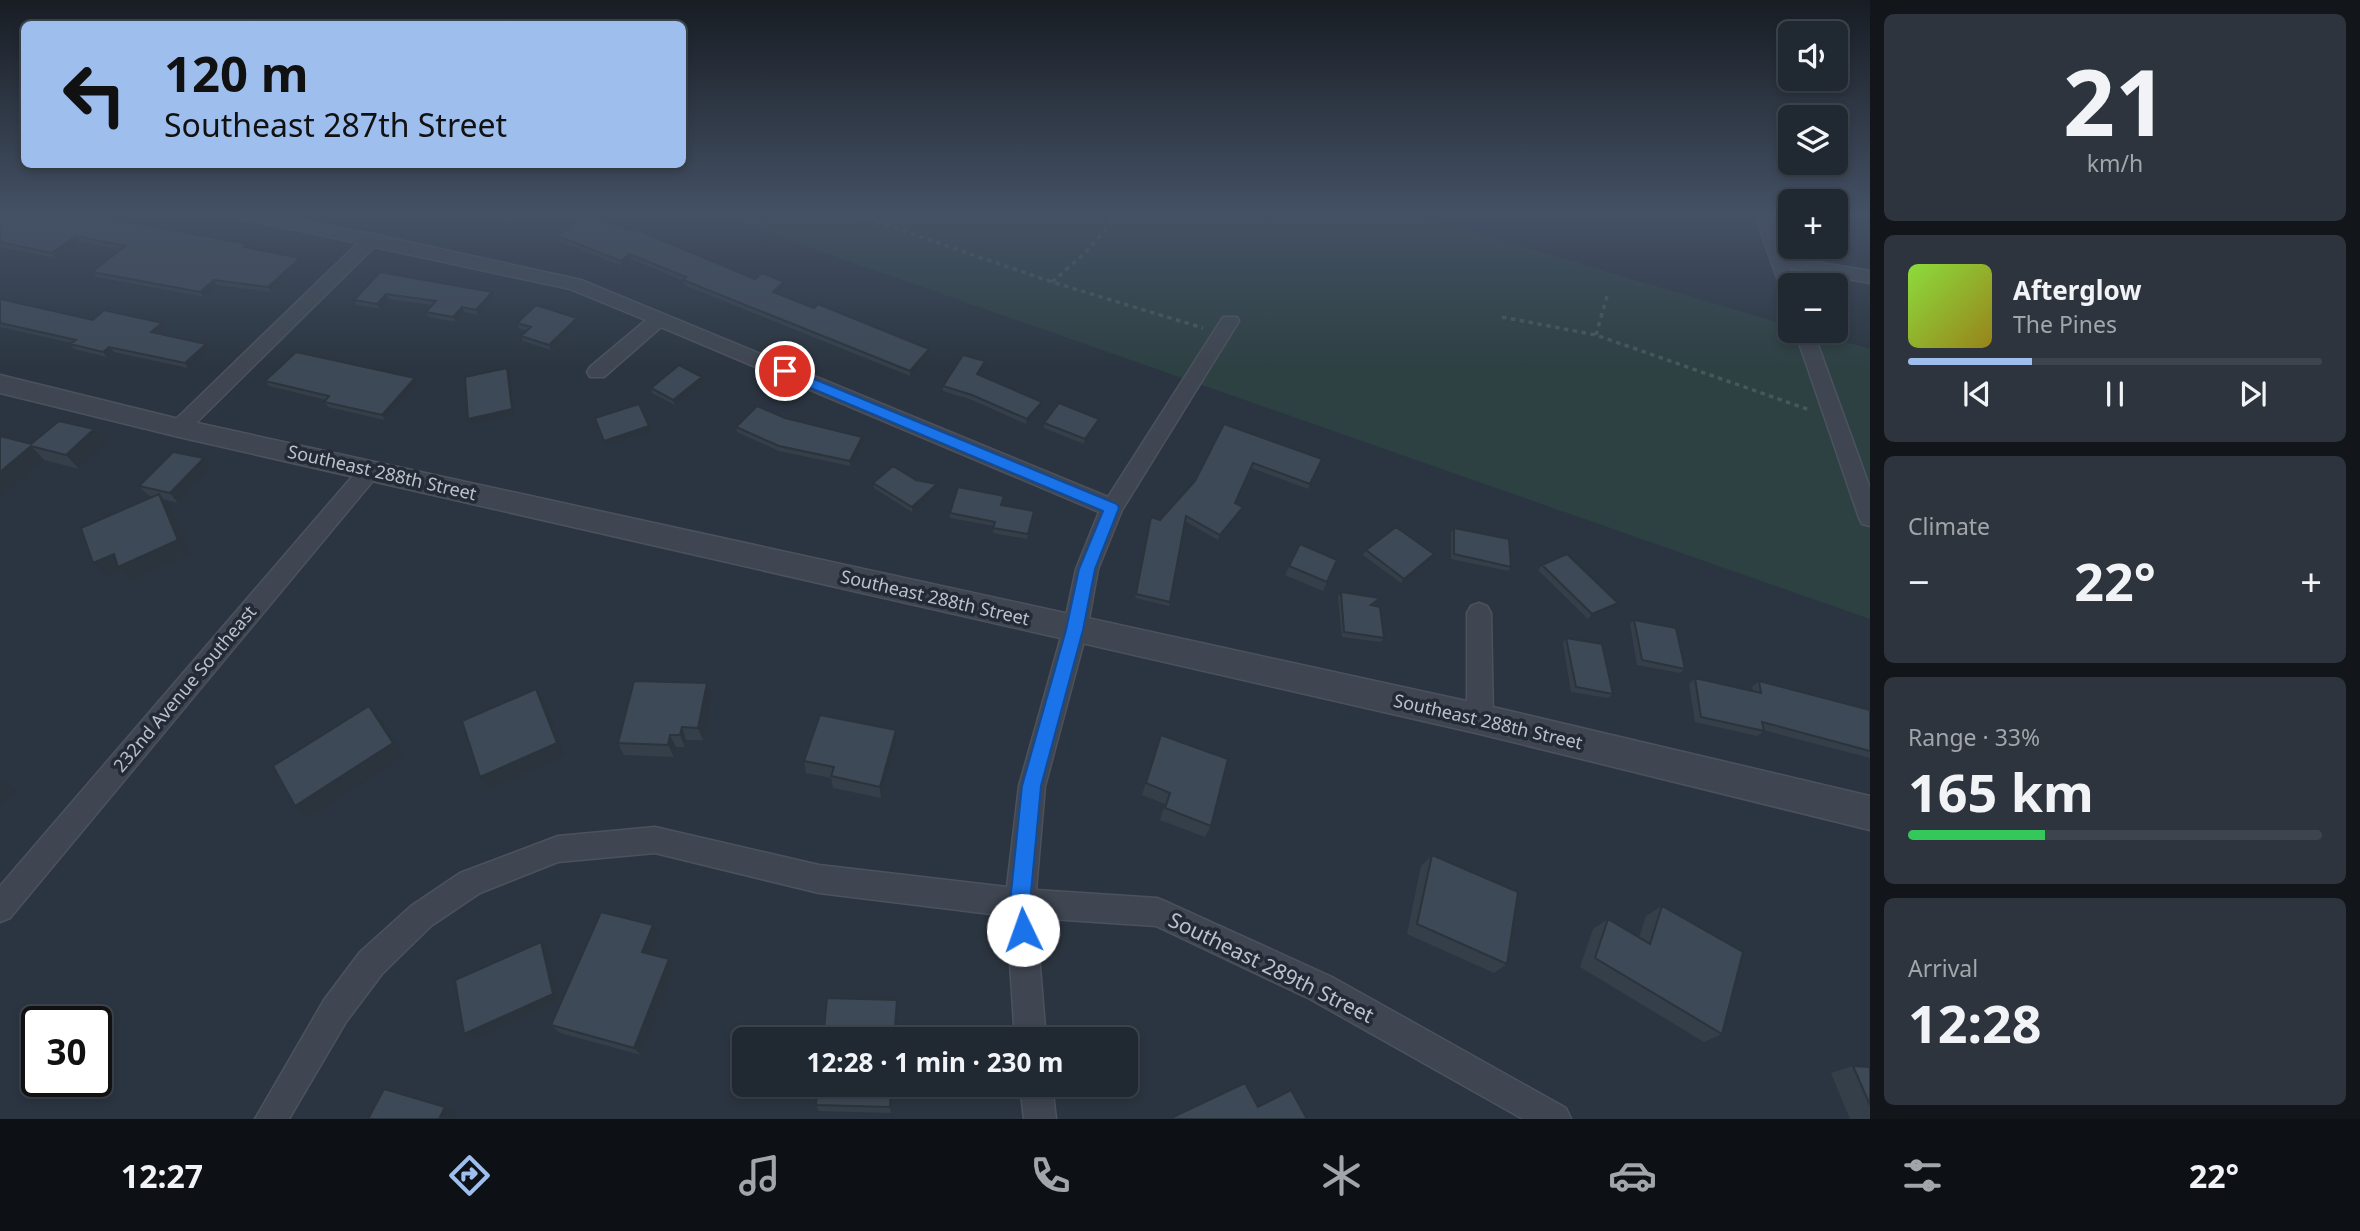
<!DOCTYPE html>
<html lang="en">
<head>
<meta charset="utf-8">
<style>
	:root { --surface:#202831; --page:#2d343d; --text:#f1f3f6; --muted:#a2a6ab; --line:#3d444d; --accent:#9ebeed }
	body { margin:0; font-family:"Noto Sans",sans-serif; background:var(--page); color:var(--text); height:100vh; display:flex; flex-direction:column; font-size:26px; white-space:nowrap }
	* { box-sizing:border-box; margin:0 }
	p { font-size:23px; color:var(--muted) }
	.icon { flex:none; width:38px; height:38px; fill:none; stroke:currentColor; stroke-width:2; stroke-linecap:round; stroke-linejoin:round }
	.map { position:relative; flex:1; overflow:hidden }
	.panel { display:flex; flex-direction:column; gap:14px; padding:14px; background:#12161b; width:490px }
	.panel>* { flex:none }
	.guide { position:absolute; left:21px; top:21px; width:665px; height:147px; border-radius:10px; box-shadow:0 4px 10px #0003,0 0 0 2px var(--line); background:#9ebeed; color:#111; overflow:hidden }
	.fabs { position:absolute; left:1778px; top:21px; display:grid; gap:14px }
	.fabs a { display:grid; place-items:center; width:70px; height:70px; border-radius:10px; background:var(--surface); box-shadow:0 4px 10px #0003,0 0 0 2px var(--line); font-size:35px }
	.speed { position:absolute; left:21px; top:1006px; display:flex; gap:14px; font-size:35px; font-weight:700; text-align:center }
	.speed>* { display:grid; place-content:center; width:91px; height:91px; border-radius:50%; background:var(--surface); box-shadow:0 4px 10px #0003,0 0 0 2px var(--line); line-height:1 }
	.speed .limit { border:4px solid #111; border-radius:10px; background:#fff; color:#111 }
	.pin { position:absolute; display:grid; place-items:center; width:60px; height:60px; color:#fff; margin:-30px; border:4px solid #fff; border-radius:50%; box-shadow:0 2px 7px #0007 }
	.me { position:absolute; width:77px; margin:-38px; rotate:357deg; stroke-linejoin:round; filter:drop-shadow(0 0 5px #0008) }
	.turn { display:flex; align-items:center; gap:24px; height:147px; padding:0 28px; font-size:32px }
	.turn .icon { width:91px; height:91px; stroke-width:2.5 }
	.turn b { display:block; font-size:49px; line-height:60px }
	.big { font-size:52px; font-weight:700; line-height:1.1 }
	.panel .tile { flex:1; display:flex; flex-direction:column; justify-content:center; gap:10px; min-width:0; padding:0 24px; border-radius:10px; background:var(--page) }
	.panel .dial { align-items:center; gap:0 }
	.dial b { font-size:91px; line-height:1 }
	.song { display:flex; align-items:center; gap:21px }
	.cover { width:84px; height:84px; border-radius:10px; background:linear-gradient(135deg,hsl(90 70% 55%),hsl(50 70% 35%)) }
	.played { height:7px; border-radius:4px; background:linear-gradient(90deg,var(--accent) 30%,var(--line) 30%) }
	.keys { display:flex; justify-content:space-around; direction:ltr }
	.heat { display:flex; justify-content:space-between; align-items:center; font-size:38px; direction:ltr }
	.charge { height:10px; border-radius:5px; background:linear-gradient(90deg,#34c759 33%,var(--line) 0) }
	.trip { position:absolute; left:732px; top:1027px; width:406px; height:70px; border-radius:10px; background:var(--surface); box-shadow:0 4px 10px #0003,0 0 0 2px var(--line); font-weight:700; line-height:70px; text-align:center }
	.dock { display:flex; height:112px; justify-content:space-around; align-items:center; background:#0d1014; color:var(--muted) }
	.dock .icon { width:49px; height:49px }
	.dock .on { color:var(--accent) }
	.dock b { font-size:32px; color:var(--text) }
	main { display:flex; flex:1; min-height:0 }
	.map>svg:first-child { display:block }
</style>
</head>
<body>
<main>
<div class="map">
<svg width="1870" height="1119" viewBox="0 0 1870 1119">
	<rect width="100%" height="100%" fill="#2b3541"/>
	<!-- green -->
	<path fill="#2d4042" d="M 711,213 L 1409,213 L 1790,326 L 1790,331 L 1808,331 L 1870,349 L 1870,619 Z"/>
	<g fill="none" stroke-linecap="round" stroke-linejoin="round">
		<!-- minor casing -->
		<g stroke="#4b525d" stroke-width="3">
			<path id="minor" d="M 230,213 L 260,213 L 372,234 L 581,280 L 1108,497 L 1223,317 L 1237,317 L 1239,321 L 1122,510 L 1098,569 L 1087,630 L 1045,786 L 1036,890 L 1157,898 L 1167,902 L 1332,977 L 1566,1108 L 1571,1119 L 1523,1119 L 1310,999 L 1156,926 L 1036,918 L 1046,1040 L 1015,1040 L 1007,916 L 819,893 L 655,853 L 558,862 L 480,893 L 431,926 L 382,974 L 346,1022 L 289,1119 L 255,1119 L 324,1000 L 360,952 L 411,906 L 460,873 L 558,836 L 655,827 L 819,865 L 1007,887 L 1019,786 L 1063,630 L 1076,569 L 1099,512 L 661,327 L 604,377 L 590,377 L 587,372 L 590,367 L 646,320 L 570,289 L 374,247 L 186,433 L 172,433 L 169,428 L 172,423 L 358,243 L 238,218 Z
				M 1754,213 L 1770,213 L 1786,257 L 1870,271 L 1870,283 L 1790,268 L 1796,285 L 1790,285 L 1790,299 L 1784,297 Z
				M 1795,331 L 1813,331 L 1870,488 L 1870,526 L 1862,524 L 1859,518 Z
				M 370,462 L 377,464 L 381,470 L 377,476 L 10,918 L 0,922 L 0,886 L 363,464 Z
				M 1479,603 L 1487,606 L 1491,613 L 1493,719 L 1489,727 L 1480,730 L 1471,727 L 1467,719 L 1467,613 L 1471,606 Z
				M 1020,1085 L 1052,1085 L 1056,1119 L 1024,1119 Z"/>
		</g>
		<!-- tertiary casing -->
		<g stroke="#4b525d" stroke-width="3">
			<path id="tertiary" d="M 0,375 L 179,419 L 1480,704 L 1870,796 L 1870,830 L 1480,734 L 179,437 L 0,393 Z"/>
		</g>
		<!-- path -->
		<path stroke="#46585a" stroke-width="3.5" stroke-dasharray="4.5 4.5" stroke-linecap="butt" d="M 851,213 L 1052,282 L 1203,328
			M 1052,282 L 1084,254 L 1113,221 L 1111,213
			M 1502,317 L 1596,335 L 1810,410
			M 1596,335 L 1607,296"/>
		<!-- minor -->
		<use href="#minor" fill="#3f4651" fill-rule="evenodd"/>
		<!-- tertiary -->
		<use href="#tertiary" fill="#3f4651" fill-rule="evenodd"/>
	</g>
	<!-- wall -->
	<path fill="#343f4a" d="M 0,213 L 251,249 L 303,263 L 271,292 L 217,285 L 204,297 L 96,277 L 92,272 L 121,250 L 79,241 L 56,258 L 0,247 Z
		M 447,213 L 533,213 L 521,226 Z
		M 1547,213 L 1616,213 L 1613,214 Z
		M 558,236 L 755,279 L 784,287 L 778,293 L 929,354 L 910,376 L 684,285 L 684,281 L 631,259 L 622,266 L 559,241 Z
		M 380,272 L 494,297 L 478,315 L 464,312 L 456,322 L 429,317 L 426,312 L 432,305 L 389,299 L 380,309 L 357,305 L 354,300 Z
		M 0,299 L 93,320 L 162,323 L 165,328 L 158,334 L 206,344 L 209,349 L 188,368 L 114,352 L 107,357 L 74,349 L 70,344 L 72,343 L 0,327 Z
		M 577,318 L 578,323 L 551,350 L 523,341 L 521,336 L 527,331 L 519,328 L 517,323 Z
		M 985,361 L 984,366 L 979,375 L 1041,407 L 1026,424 L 972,400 L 943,391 L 943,386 Z
		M 265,381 L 418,383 L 385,420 L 328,407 L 324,402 L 326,400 L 269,386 Z
		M 703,382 L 675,405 L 652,393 L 651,388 Z
		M 785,418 L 863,442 L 850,466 L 779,451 L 737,432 L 736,427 Z
		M 1044,423 L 1098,424 L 1084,444 L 1044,428 Z
		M 1224,424 L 1322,459 L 1308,489 L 1252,468 L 1235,503 L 1241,512 L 1218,540 L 1185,521 L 1169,606 L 1135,598 L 1151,517 L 1160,520 L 1195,481 Z
		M 94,429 L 107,443 L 79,469 L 44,460 L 0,498 L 0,436 L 31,444 Z
		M 204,458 L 211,468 L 178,503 L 163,499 L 172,509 L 191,554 L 132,580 L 122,571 L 108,577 L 154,497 L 148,495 L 139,486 Z
		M 916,480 L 937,484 L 937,488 L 912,512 L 874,488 L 873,483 Z
		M 1004,500 L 1002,505 L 1033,516 L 1027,539 L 993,533 L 994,526 L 950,518 L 950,513 Z
		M 1454,528 L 1511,567 L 1508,571 L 1451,559 L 1451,532 Z
		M 1300,544 L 1337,560 L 1323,591 L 1285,575 Z
		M 1366,550 L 1434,554 L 1431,559 L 1401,583 L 1363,555 Z
		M 1542,565 L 1614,607 L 1588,619 L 1538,570 Z
		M 1341,592 L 1380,598 L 1377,602 L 1373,606 L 1384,638 L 1381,642 L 1342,637 L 1338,597 Z
		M 1634,620 L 1685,669 L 1680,673 L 1637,665 L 1630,624 Z
		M 1566,638 L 1613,694 L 1608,698 L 1571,692 L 1563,643 Z
		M 1695,678 L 1753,692 L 1752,687 L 1759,681 L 1870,710 L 1870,758 L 1763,730 L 1764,731 L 1757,736 L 1695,722 L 1689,684 Z
		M 707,683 L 712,696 L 703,740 L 686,740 L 685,747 L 676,747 L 674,757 L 624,755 L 618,743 Z
		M 896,730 L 897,742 L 881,798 L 833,788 L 831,778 L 806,773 L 804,761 Z
		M 1161,735 L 1211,826 L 1205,837 L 1160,820 L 1165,804 L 1142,795 Z
		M 1432,855 L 1507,964 L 1494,973 L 1407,934 L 1421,866 Z
		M 1662,906 L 1722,1034 L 1704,1042 L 1580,967 L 1593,929 L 1608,919 L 1639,938 L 1646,916 Z
		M 659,935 L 651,955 L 675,968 L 641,1055 L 560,1033 L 551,1025 Z
		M 1853,1066 L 1870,1067 L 1870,1119 L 1850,1119 L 1831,1073 Z
		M 893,1085 L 891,1113 L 819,1111 L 816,1105 Z"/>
	<!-- shaded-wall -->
	<path fill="#2b333c" d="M 527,213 L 533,213 L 521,226 L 520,221 Z
		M 75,236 L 79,241 L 56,258 L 52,253 Z
		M 629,254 L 631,259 L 622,266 L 621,261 Z
		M 300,258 L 303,263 L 271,292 L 268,287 Z
		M 214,280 L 217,285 L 204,297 L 200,292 Z
		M 784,282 L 784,287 L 774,297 L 773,292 Z
		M 492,292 L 494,297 L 478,315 L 476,310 Z
		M 386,294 L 389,299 L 380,309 L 377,304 Z
		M 462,307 L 464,312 L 456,322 L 453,317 Z
		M 577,318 L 578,323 L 551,350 L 549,345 Z
		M 162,323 L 165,328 L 154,337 L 151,332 Z
		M 206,344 L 209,349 L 188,368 L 185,363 Z
		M 109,347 L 114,352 L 107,357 L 103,352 Z
		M 929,349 L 929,354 L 910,376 L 910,371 Z
		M 985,361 L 984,366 L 977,379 L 977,374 Z
		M 507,368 L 510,373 L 514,414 L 470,424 L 468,419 Z
		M 702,377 L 703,382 L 675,405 L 673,400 Z
		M 415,378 L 418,383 L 385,420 L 382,415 Z
		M 1042,402 L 1041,407 L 1026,424 L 1027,419 Z
		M 1099,419 L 1098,424 L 1084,444 L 1085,439 Z
		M 649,426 L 651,431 L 606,446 L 604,441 Z
		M 94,429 L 107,443 L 79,469 L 66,455 Z
		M 862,437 L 863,442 L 850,466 L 850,461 Z
		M 31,446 L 44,460 L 0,498 L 0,472 Z
		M 204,458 L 211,468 L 178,503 L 170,493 Z
		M 937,484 L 937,488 L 912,512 L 912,507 Z
		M 159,494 L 172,509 L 191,554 L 132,580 L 122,571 L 108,577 L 93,563 L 114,554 Z
		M 1243,507 L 1241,512 L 1218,540 L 1220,535 Z
		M 1434,554 L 1431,559 L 1401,583 L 1404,579 Z
		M 1618,603 L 1614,607 L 1588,619 L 1592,614 Z
		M 707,683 L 712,696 L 703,740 L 698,728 Z
		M 536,689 L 544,701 L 564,755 L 489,789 L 480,777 Z
		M 369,706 L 380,718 L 404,755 L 308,818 L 295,806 Z
		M 682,727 L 686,740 L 685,747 L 680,735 Z
		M 896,730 L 897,742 L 881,798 L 880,787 Z
		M 670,735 L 676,747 L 674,757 L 668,745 Z
		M 0,779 L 17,791 L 0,806 Z
		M 653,925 L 659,935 L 649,961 L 642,952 Z
		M 541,942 L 547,949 L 559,1000 L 472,1039 L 464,1034 Z
		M 669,959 L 675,968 L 641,1055 L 634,1048 Z
		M 897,1000 L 898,1009 L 896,1040 L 894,1040 Z
		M 891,1085 L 893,1085 L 891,1113 L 890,1107 Z
		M 445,1107 L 457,1114 L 454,1119 L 439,1119 Z"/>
	<!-- building -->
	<path fill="#3d4956" stroke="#2b333c" stroke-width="2" d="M 0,213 L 76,213 L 248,244 L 244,247 L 300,258 L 268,287 L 214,280 L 200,292 L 92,272 L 125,246 L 75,236 L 52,253 L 0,242 Z
		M 474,213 L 527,213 L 520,221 Z
		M 584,215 L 632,231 L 635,229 L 755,279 L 762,273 L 784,282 L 773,292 L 814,308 L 818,304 L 929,349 L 910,371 L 683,280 L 686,277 L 629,254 L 621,261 L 558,236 Z
		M 380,272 L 492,292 L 476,310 L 462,307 L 453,317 L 426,312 L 436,301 L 386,294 L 377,304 L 354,300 Z
		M 0,299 L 93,320 L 104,310 L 162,323 L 151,332 L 206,344 L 185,363 L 109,347 L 103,352 L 70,344 L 76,340 L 0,323 Z
		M 536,305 L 577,318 L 549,345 L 521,336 L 531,327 L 517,323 Z
		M 296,352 L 415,378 L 382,415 L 324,402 L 329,396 L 265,381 Z
		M 963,355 L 985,361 L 977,374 L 1042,402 L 1027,419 L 972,395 L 943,386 Z
		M 679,365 L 702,377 L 673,400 L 651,388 Z
		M 507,368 L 512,409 L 468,419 L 465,377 Z
		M 1059,403 L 1099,419 L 1085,439 L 1044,423 Z
		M 639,404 L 649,426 L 604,441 L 595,418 Z
		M 757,406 L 785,418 L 862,437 L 850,461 L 779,446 L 736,427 Z
		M 59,421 L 94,429 L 66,455 L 31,446 L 0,472 L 0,436 L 31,444 Z
		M 1224,424 L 1322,459 L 1310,484 L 1253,463 L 1235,503 L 1243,507 L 1220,535 L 1186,516 L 1170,602 L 1136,594 L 1151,517 L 1160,520 L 1195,481 Z
		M 173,452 L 204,458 L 170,493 L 139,486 Z
		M 893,466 L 916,480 L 937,484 L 912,507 L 873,483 Z
		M 958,487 L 1004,496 L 1001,505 L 1034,511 L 1028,534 L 993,528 L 995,522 L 950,513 Z
		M 159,494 L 178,540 L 118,567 L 114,554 L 93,563 L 81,528 Z
		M 1396,527 L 1434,554 L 1404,579 L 1366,550 Z
		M 1454,528 L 1509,539 L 1511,567 L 1454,554 Z
		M 1300,544 L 1337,560 L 1327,582 L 1289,566 Z
		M 1567,554 L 1618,603 L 1592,614 L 1542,565 Z
		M 1341,592 L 1380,598 L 1371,605 L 1380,607 L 1384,638 L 1344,632 Z
		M 1634,620 L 1676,628 L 1685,669 L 1642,660 Z
		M 1566,638 L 1602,644 L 1613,694 L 1576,687 Z
		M 1695,678 L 1761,693 L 1759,681 L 1870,710 L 1870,751 L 1762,722 L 1764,731 L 1701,717 Z
		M 634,681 L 707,683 L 698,728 L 682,727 L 680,735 L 670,735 L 668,745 L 618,743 Z
		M 536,689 L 557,743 L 480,777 L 462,721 Z
		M 369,706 L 393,743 L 295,806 L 273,766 Z
		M 820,715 L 896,730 L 880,787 L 831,776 L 834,767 L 804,761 Z
		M 1161,735 L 1228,759 L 1211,826 L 1165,808 L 1170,793 L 1146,783 Z
		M 1432,855 L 1518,892 L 1507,964 L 1417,924 Z
		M 1662,906 L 1743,952 L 1722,1034 L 1595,958 L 1608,919 L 1650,944 Z
		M 601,912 L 653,925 L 642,952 L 669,959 L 634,1048 L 551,1025 Z
		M 541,942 L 553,994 L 464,1034 L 455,980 Z
		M 827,998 L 897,1000 L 894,1040 L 823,1040 Z
		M 1853,1066 L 1870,1067 L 1870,1105 Z
		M 1245,1083 L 1258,1107 L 1291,1090 L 1307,1119 L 1174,1119 L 1173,1117 Z
		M 818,1085 L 891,1085 L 890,1107 L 816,1105 Z
		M 384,1089 L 445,1107 L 439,1119 L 368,1119 Z"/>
	<!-- sky -->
	<linearGradient id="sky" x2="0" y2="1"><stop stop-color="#181d24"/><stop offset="0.58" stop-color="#445165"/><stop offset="1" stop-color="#445165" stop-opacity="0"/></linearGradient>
	<rect width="1870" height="369" fill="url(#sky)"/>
	<!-- route -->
	<path fill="#1a73e8" stroke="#114b97" stroke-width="2" d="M 785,367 L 1117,504 L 1119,508 L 1095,569 L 1083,630 L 1041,786 L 1030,903 L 1033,930 L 1030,938 L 1023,941 L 1015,938 L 1010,903 L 1022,786 L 1066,630 L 1079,569 L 1103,511 L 780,375 L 778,371 Z"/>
	<g text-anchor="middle" stroke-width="7" stroke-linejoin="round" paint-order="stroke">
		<!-- street labels -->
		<g font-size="18" fill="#bcc2cb" stroke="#232b36">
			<text transform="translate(382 473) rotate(13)" y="6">Southeast 288th Street</text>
			<text transform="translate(935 598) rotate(13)" y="6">Southeast 288th Street</text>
			<text transform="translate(185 689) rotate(-50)" y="6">232nd Avenue Southeast</text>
			<text transform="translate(1488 722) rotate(13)" y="6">Southeast 288th Street</text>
		</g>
		<!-- near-street labels -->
		<g font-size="21" fill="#bcc2cb" stroke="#232b36">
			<text transform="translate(1271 968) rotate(26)" y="7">Southeast 289th Street</text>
		</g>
	</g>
</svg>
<div class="fabs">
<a><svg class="icon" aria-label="sound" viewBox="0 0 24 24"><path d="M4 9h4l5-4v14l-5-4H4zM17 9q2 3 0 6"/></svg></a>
<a><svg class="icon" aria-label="layers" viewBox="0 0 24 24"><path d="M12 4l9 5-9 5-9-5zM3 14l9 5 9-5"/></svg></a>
<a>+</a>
<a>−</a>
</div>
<div class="speed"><div class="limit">30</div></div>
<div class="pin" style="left:785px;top:371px;background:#d93025"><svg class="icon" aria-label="arrive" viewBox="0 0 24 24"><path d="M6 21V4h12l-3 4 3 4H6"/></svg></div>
<svg class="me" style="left:1023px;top:930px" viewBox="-20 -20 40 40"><circle r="19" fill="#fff"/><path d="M0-13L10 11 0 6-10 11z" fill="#1a73e8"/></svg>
<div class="trip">12:28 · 1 min · 230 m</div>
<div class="guide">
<div class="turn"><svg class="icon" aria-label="left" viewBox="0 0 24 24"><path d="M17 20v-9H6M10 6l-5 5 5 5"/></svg><div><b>120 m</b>Southeast 287th Street</div></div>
</div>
</div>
<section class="panel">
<div class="tile dial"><b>21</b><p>km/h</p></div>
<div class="tile">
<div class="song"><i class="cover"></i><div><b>Afterglow</b><p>The Pines</p></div></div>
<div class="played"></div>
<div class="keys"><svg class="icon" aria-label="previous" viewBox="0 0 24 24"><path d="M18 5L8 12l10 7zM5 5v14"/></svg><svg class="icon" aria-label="pause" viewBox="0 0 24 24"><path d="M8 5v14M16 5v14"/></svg><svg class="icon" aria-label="next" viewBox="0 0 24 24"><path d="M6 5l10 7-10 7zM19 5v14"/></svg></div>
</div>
<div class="tile"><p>Climate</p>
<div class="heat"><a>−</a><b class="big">22°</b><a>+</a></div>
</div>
<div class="tile"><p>Range · 33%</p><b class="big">165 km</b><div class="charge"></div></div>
<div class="tile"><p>Arrival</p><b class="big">12:28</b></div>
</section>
</main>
<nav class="dock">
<b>12:27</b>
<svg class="icon on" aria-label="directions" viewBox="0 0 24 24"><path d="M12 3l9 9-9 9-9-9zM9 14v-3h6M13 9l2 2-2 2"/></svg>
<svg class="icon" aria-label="music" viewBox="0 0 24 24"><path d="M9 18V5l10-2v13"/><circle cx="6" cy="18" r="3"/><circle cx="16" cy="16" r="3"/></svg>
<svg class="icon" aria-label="phone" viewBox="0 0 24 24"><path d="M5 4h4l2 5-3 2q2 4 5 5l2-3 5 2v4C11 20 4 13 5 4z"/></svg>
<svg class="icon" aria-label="climate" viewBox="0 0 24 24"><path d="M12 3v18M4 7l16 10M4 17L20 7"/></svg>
<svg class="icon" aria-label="car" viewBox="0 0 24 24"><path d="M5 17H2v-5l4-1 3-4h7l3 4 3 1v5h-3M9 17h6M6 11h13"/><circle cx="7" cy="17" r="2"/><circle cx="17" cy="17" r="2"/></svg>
<svg class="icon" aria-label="filters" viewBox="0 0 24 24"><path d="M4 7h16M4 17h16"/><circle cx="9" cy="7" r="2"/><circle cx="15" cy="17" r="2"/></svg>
<b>22°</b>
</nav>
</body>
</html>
